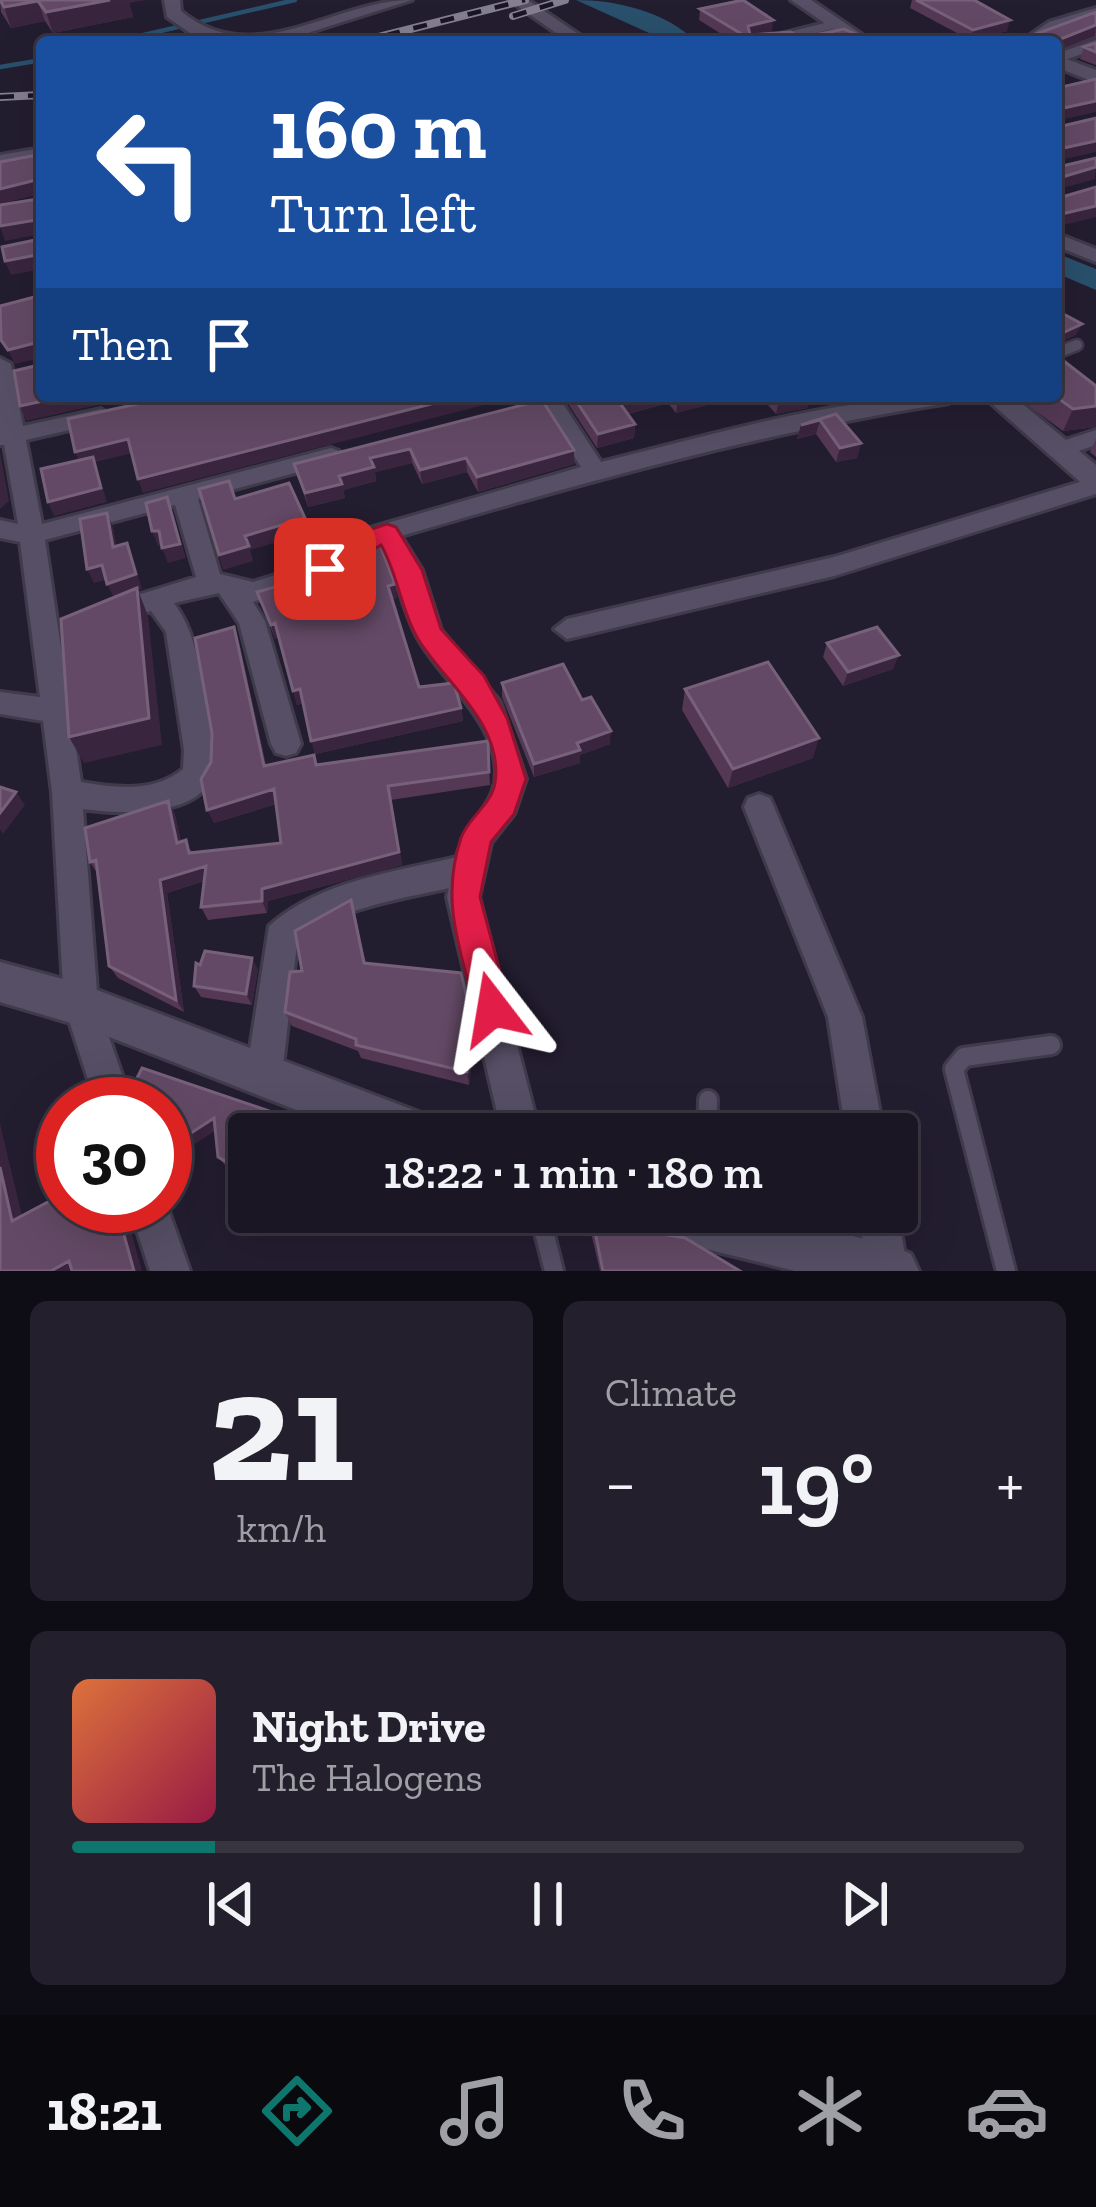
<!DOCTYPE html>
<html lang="en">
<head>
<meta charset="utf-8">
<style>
	:root { --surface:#1a1624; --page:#231f2c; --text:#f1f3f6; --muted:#9f9fa6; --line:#383541; --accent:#0f766e }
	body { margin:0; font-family:"Zilla Slab",serif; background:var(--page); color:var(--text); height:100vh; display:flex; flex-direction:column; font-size:45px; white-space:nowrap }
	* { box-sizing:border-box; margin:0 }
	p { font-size:39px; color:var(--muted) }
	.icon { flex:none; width:66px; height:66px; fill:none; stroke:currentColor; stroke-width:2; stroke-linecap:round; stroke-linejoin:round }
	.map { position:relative; height:1271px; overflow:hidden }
	.drawer { display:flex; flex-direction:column; gap:30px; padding:30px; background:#0e0c14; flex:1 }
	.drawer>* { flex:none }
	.top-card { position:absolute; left:36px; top:36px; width:1026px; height:366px; border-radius:12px; box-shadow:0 12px 48px #0002,0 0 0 3px var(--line); background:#1a4fa0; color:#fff; overflow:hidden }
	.speed { position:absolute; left:36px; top:1077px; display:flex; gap:24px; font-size:60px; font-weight:700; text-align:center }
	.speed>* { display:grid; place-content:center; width:156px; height:156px; border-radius:50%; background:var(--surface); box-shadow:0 12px 48px #0002,0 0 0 3px var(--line); line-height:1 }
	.speed .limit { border:18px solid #d22; background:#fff; color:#111 }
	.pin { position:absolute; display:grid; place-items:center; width:102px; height:102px; color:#fff; margin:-51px; border-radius:24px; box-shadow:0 6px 18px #0006 }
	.me { position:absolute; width:132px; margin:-66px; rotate:346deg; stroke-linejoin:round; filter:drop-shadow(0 0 9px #0008) }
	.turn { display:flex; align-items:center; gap:42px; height:252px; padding:0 36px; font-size:54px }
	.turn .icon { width:156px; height:156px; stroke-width:2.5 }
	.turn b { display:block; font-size:84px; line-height:102px }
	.then { display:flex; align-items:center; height:114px; padding:0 36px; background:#0003; gap:24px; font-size:45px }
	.big { font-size:90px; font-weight:600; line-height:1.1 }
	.drawer .widget { flex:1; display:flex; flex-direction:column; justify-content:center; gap:18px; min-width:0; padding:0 42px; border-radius:18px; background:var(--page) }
	.drawer .dial { align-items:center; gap:0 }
	.dial b { font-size:156px; line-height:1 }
	.song { display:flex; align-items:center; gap:36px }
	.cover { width:144px; height:144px; border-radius:18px; background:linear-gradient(135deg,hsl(20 70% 55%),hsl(340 70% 35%)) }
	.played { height:12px; border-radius:6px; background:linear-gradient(90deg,var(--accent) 15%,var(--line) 15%) }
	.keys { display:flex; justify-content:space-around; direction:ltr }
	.heat { display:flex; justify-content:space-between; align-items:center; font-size:66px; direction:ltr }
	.drawer .tiles { flex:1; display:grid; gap:30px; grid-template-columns:1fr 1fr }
	.widget:last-child { grid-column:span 2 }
	.trip { position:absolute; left:228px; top:1113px; width:690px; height:120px; border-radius:12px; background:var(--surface); box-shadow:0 12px 48px #0002,0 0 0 3px var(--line); font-weight:600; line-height:120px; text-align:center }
	.tabs { display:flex; height:192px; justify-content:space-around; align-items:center; background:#0a090e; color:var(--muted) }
	.tabs .icon { width:84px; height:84px }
	.tabs .on { color:var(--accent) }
	.tabs b { font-size:54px; color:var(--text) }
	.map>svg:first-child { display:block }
</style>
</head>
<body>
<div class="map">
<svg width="1096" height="1271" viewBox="0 0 1096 1271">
	<rect width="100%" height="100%" fill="#231d30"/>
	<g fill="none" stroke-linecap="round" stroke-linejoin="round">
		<!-- stream -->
		<path stroke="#29506c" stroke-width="4.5" d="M 113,42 L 295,0
			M 0,67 L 42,60"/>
		<!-- river -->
		<path fill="#29506c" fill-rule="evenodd" d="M 576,0 C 617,0 667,12 696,42 L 669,42 Z
			M 1056,253 L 1096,269 L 1096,290 L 1056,273 Z"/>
		<!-- service-far1 casing -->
		<g stroke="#403b4b" stroke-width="15">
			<path id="service-far1" d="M 1056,353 L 1077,345"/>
		</g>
		<!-- service casing -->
		<g stroke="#403b4b" stroke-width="24">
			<path id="service" d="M 707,1134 L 708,1100
				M 539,1212 L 554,1271
				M 1006,1271 L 954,1069 L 964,1057 L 1051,1045"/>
		</g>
		<!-- minor casing -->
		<g stroke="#403b4b" stroke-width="6">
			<path id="minor" d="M 1096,8 L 1096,17 C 1071,24 1045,42 1020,42 L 1049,22 Z
				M 837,20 L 844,24 L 842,27 L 775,42 L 748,42 Z
				M 1096,40 L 1096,49 L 1056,63 L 1056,54 Z
				M 1056,233 L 1096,249 L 1096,262 L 1056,246 Z
				M 0,358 L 11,364 L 23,426 L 101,409 L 112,416 L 109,421 L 26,440 L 42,524 L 331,448 L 339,451 L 343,456 L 339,461 L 198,499 L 220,574 L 253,582 L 316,562 L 363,530 L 581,467 L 536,396 L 558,396 L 601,462 C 719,433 838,396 960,396 L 949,403 C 762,432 582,483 401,536 L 422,570 L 441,630 L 500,702 L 526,779 L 514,814 L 491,843 L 479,897 L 540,1134 L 502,1134 L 447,897 L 449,888 C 398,900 336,907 297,944 L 282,1075 L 277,1088 L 264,1093 L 251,1088 L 246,1075 L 269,926 C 319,881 394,872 457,857 C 464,825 490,809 495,783 C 504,727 440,679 418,638 C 401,608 398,573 380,543 L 334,576 L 253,602 L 265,621 L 301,744 L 296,753 L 286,756 L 276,753 L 271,744 L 239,623 L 219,593 L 174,603 C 196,633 198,664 205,700 C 209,723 218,752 212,775 C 201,818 116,814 83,809 L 98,1005 L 132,1104 L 96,1104 L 64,1005 L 52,792 L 43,721 L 0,714 L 0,692 L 40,697 L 20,542 L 0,538 L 0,520 L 18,524 L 4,445 L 0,445 ZM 175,505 L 196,577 L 131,597 L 127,604 L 140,614 L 151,611 L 166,632 L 184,750 L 183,769 C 154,793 115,788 81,782 L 45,540 Z
				M 1096,430 L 1096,445 L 1061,457 L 1049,449 L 1053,444 Z
				M 1096,477 L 1096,494 L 834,576 L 567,639 L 554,629 L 567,619 L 834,557 Z
				M 759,794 L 770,798 L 774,807 L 862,1017 L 884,1134 L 846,1134 L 828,1017 L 744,807 L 748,798 Z
				M 165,1200 L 167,1206 L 190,1271 L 150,1271 L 129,1206 L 165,1206 Z
				M 897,1211 L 908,1271 L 868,1271 L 858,1212 Z"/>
		</g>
		<!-- tertiary casing -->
		<g stroke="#403b4b" stroke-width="6">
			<path id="tertiary" d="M 791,0 L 811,0 L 873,42 L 852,42 Z
				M 1056,55 L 1096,70 L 1096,83 L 1056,67 Z
				M 42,148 L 42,160 L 0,167 L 0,155 Z"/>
		</g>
		<!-- secondary casing -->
		<g stroke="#403b4b" stroke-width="6">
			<path id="secondary" d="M 164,0 L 180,0 L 181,11 C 254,72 333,0 412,0 L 279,42 L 203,42 L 167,17 Z
				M 509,0 L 528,0 L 590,42 L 569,42 Z
				M 983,396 L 1013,396 L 1096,465 L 1096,490 L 1086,487 Z
				M 0,962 L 81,984 L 416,1111 L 432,1118 L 439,1134 L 358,1134 L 81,1026 L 0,1002 Z
				M 629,1212 L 752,1212 L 894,1246 L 911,1254 L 919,1271 L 795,1271 L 653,1236 L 636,1229 Z"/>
		</g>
		<!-- service-far1 -->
		<use href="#service-far1" stroke="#564f65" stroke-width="10"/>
		<!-- service -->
		<use href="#service" stroke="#564f65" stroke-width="18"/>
		<!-- minor -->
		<use href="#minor" fill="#564f65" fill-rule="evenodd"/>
		<!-- tertiary -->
		<use href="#tertiary" fill="#564f65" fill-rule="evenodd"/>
		<!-- secondary -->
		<use href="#secondary" fill="#564f65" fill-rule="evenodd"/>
		<!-- rail casing -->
		<g stroke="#847f8f" stroke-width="8">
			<path id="rail" d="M 513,16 L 565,0
				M 359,42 L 525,0
				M 0,97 L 42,95"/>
		</g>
		<!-- rail -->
		<use href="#rail" stroke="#1a1426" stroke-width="4.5" stroke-dasharray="14" stroke-linecap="butt"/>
	</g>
	<!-- wall -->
	<path fill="#543854" d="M 0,0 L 129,3 L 133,17 L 53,33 L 45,21 L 11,28 L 1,12 Z
		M 912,0 L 974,0 L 1007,31 L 970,40 L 910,8 Z
		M 700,9 L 772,32 L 762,34 L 874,42 L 734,42 L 699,20 Z
		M 1096,12 L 1096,37 L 1056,51 L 1056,42 L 1033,42 L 1036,34 Z
		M 1096,43 L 1096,65 L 1080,59 L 1084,47 Z
		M 1096,386 L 1096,427 L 1063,431 L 1015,396 L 1056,396 Z
		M 563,396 L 709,396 L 707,405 L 676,413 L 668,403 L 628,414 L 635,424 L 634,438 L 597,448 Z
		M 760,396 L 810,396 L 807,408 L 776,414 Z
		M 542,400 L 574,464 L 478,492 L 467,472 L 422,484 L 412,463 L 375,472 L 376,481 L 343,490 L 345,498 L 308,507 L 294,464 Z
		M 836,414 L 861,443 L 857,458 L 836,462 L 816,434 L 797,439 L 801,425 Z
		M 1096,439 L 1096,457 L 1090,452 Z
		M 356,550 L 397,598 L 392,599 L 419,687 L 461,708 L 463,721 L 315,754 L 303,703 L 297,705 L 279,637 L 275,639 L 257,592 L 307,594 L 329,611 L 370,601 Z
		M 234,627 L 239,642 L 266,765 L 317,765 L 488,741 L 490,785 L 391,800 L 402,865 L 268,901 L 267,913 L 208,920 L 201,907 L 204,881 L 167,893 L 184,1012 L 118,978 L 109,966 L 97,873 L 90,862 L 168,801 L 175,815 L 181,842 L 193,852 L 281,843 L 276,804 L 214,823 L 211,762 Z
		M 827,643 L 893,669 L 843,686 L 823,657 Z
		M 502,683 L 582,700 L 610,744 L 580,755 L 580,763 L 534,777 L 502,697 Z
		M 685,689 L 813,758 L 728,788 L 682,710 Z
		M 351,900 L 366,963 L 473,1024 L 475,1038 L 469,1085 L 361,1058 L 358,1051 L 292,1026 L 285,1012 L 302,971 Z
		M 258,969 L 252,1005 L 201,997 L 194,986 Z
		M 165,1104 L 289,1125 L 288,1134 L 249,1134 L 249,1179 L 225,1165 L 218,1157 L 215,1130 L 165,1163 Z
		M 593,1222 L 740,1271 L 600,1271 L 591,1233 Z"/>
	<!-- shaded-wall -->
	<path fill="#3a253f" d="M 110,0 L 146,0 L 129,3 L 133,17 L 53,33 L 46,12 Z
		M 38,1 L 45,21 L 11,28 L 4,7 Z
		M 773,20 L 772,32 L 747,38 L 748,26 Z
		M 1010,20 L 1007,31 L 970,40 L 973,30 Z
		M 1096,25 L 1095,36 L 1056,51 L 1056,41 Z
		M 1096,101 L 1096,112 L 1056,121 L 1059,109 Z
		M 1096,141 L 1096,152 L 1056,161 L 1059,149 Z
		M 1096,167 L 1095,179 L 1056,190 L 1059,178 Z
		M 36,180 L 41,194 L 0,204 L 0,189 Z
		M 1096,206 L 1096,217 L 1056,227 L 1057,215 Z
		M 36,220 L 41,234 L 5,241 L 0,226 Z
		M 42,254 L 42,269 L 11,275 L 5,261 Z
		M 1082,324 L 1076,335 L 1056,345 L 1056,336 Z
		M 35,343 L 41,358 L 15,364 L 8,350 Z
		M 67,396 L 138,396 L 26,421 L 20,406 Z
		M 462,396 L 519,396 L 143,493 L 138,479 Z
		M 641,396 L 669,396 L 668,403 L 618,416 L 619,402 Z
		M 689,396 L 709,396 L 707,405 L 676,413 L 678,399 Z
		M 798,396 L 810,396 L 807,408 L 776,414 L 779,400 Z
		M 1096,406 L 1096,427 L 1063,431 L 1073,409 Z
		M 820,420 L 816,434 L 797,439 L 801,425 Z
		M 635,424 L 634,438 L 597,448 L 598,434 Z
		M 128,439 L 133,453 L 95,462 L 107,502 L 54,516 L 48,502 L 81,466 L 75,452 Z
		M 861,443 L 857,458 L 836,462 L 840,448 Z
		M 410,449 L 412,463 L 375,472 L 376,481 L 343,490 L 345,498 L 308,507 L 305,493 L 370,458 Z
		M 574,450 L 574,464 L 478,492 L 477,477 Z
		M 0,452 L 9,501 L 0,509 Z
		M 466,458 L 467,472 L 422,484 L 420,470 Z
		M 167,497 L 186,558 L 168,563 L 162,548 Z
		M 107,513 L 113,527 L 119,562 L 113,547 Z
		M 305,518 L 308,533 L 250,550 L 253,561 L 223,570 L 219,555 L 245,536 Z
		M 152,531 L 159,531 L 164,545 L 158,546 Z
		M 127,543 L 142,589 L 138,590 L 148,616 L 162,745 L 84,763 L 69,737 L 114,598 L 107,584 Z
		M 102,565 L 109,579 L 94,583 L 87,569 Z
		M 395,584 L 397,598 L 390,600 L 388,586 Z
		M 275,623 L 280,637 L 275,639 L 271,625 Z
		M 234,627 L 239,642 L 269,780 L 264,766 Z
		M 899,655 L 893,669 L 843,686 L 848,672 Z
		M 300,689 L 304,703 L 297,705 L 293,691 Z
		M 461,708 L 463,721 L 315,754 L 311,741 Z
		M 611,731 L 610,744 L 580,755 L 580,763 L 534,777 L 534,764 L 577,743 Z
		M 819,738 L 813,758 L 728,788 L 733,769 Z
		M 388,786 L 402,865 L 268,901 L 267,913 L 262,901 L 262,889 Z
		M 274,789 L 279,803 L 214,823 L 207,810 Z
		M 16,792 L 25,805 L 3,834 L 0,829 L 0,813 Z
		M 168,801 L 175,815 L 184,856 L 177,843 Z
		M 206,866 L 212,878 L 167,893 L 184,1012 L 176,1000 L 160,880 Z
		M 252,958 L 258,969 L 252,1005 L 246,994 Z
		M 473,1024 L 475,1038 L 469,1085 L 467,1072 Z
		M 284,1116 L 289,1125 L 288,1134 L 282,1134 Z
		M 214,1118 L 221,1127 L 165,1163 L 165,1150 Z
		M 0,1124 L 25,1228 L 12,1221 L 0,1167 Z
		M 116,1206 L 124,1206 L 142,1271 L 134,1271 Z
		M 69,1261 L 75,1271 L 51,1271 Z"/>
	<!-- building -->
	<path fill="#634965" stroke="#77617a" stroke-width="3" d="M 0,0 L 110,0 L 46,12 L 38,1 L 4,7 Z
		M 743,0 L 773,20 L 748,26 L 750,35 L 791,32 L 800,38 L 844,29 L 874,42 L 755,42 L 700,9 Z
		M 916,0 L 974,0 L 1010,20 L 973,30 Z
		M 1096,12 L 1096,25 L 1056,41 L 1036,34 Z
		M 480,35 L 488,42 L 454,42 Z
		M 1096,43 L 1096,52 L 1084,47 Z
		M 1096,79 L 1096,101 L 1059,109 L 1058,127 L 1096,118 L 1096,141 L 1059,149 L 1058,167 L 1096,158 L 1096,167 L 1059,178 L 1056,193 L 1062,197 L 1096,187 L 1096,206 L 1057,215 L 1056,214 L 1056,84 L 1062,87 Z
		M 42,154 L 42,254 L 5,261 L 2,247 L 40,239 L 41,224 L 36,220 L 0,226 L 0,205 L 38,199 L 41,184 L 36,180 L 0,189 L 0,162 Z
		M 42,295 L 42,396 L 67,396 L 20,406 L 14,371 L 39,365 L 40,348 L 35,343 L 8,350 L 1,340 L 0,306 Z
		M 1056,310 L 1082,324 L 1056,336 Z
		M 1056,355 L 1096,386 L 1096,406 L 1073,409 L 1055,396 Z
		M 174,396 L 462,396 L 138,479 L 128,439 L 75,452 L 68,419 Z
		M 573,396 L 641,396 L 619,402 L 635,424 L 598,434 Z
		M 542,400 L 574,450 L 477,477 L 466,458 L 420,470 L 410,449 L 370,458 L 374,467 L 339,476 L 342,484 L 305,493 L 294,464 Z
		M 836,414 L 861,443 L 840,448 L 820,420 L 801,425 Z
		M 93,457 L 101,488 L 48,502 L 41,469 Z
		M 229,481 L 235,499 L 289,483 L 305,518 L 245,536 L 249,546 L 219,555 L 199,489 Z
		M 167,497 L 180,544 L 162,548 L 159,531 L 152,531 L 146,503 Z
		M 107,513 L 113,547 L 127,543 L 136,574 L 107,584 L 102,565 L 87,569 L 80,519 Z
		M 377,537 L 395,584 L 388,586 L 419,687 L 454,683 L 461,708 L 311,741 L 300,689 L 293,691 L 275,623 L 271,625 L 257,592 L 300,580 L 307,594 L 321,590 L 329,611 L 371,600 L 356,550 Z
		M 137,588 L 149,718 L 69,737 L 61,619 Z
		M 234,627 L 264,766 L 314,755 L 316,765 L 488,741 L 489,772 L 388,786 L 399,852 L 262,889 L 262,901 L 201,907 L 206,866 L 160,880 L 176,1000 L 109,966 L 96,860 L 90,862 L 85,828 L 168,801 L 177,843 L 186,840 L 189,853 L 281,843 L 274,789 L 207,810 L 201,779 L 211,762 L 212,733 L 195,638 Z
		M 877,627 L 899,655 L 848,672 L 827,643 Z
		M 768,662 L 819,738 L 733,769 L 685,689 Z
		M 563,664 L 582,700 L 591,697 L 611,731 L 577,743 L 580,750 L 534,764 L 502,683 Z
		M 0,787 L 16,792 L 0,813 Z
		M 351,900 L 364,963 L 461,973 L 473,1024 L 467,1072 L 356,1045 L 356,1039 L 285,1012 L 290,972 L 302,971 L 295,931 Z
		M 205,951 L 252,958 L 246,994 L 194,986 L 196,963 L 200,965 Z
		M 142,1068 L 284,1116 L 282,1134 L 249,1134 L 249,1175 L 218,1157 L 214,1118 L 165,1150 L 165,1104 L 140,1104 L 134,1084 Z
		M 0,1167 L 12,1221 L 63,1194 L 63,1206 L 116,1206 L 134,1271 L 72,1271 L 69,1261 L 51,1271 L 0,1271 Z
		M 593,1222 L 685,1238 L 740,1271 L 603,1271 Z"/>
	<!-- route -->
	<path fill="#e11d48" stroke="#92132f" stroke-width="3" d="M 387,524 L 396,527 L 422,570 L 441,629 L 484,676 L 507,718 L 526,779 L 514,814 L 491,842 L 480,897 L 510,1009 L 505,1021 L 493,1027 L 480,1021 L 475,1009 C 460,947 440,901 461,838 C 468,817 491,806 495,783 C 504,724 444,682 418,639 C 401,611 398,574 381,545 L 325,578 L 312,569 L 347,537 Z"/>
</svg>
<div class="speed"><div class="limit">30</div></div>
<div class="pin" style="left:325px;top:569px;background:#d93025"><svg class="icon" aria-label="arrive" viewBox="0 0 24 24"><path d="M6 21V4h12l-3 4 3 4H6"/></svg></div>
<svg class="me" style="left:493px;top:1009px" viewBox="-20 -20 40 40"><path d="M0-17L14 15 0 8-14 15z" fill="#e11d48" stroke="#fff" stroke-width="4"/></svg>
<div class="trip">18:22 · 1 min · 180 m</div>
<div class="top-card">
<div class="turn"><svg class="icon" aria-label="left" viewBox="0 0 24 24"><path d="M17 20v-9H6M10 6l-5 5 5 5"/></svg><div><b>160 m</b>Turn left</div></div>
<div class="then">Then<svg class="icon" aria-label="arrive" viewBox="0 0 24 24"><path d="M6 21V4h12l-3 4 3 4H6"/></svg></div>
</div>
</div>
<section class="drawer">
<div class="tiles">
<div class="widget dial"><b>21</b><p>km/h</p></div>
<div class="widget"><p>Climate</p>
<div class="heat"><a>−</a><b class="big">19°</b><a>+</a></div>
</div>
<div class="widget">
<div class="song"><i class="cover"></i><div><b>Night Drive</b><p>The Halogens</p></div></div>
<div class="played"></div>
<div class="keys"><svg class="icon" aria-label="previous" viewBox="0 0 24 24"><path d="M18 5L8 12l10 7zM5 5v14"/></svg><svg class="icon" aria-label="pause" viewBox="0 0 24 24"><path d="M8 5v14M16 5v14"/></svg><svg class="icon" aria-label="next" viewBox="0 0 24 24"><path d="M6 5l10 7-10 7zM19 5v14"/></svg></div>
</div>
</div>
</section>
<nav class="tabs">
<b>18:21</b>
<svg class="icon on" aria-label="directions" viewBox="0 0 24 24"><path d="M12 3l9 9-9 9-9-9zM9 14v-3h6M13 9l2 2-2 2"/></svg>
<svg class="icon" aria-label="music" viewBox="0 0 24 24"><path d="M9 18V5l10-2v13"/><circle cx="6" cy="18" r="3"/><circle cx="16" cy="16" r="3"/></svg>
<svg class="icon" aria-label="phone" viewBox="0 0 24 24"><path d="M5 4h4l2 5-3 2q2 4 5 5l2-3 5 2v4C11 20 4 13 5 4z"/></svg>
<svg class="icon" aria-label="climate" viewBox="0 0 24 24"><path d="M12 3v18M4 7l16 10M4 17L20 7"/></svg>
<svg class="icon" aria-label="car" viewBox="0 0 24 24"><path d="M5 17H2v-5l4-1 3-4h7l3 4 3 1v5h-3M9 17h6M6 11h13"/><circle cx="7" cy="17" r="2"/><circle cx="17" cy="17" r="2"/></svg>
</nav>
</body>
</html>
